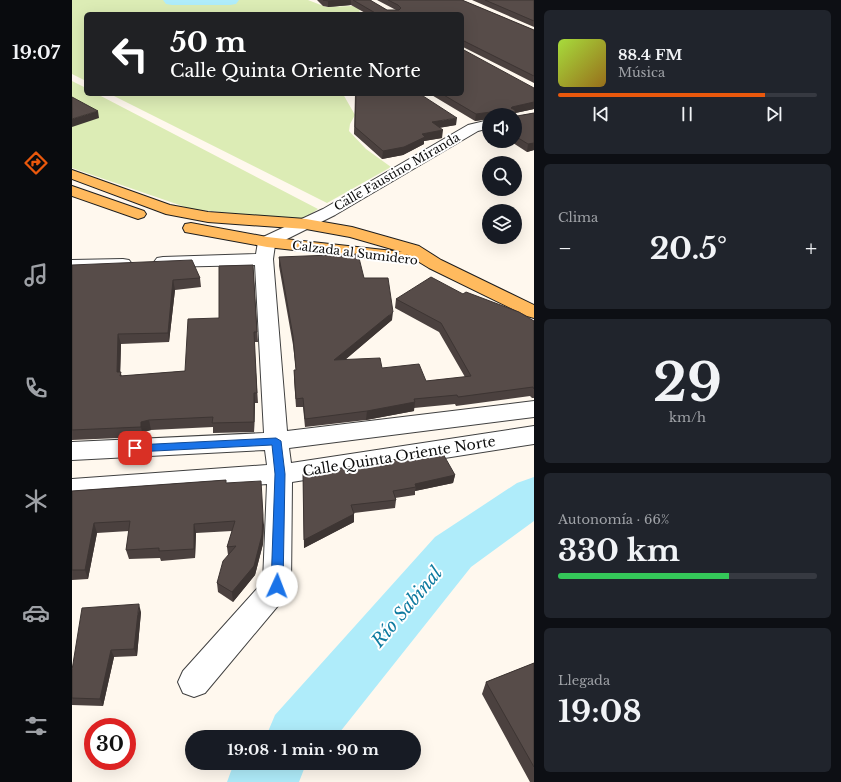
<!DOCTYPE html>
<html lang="es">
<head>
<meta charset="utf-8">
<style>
	:root { --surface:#171b24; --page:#20242c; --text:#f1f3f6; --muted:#9ea1a6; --line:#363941; --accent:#ea580c }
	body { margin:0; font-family:"Libre Baskerville",serif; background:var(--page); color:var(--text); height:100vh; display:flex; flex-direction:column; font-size:15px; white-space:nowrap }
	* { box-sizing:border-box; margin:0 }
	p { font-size:13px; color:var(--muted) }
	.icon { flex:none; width:22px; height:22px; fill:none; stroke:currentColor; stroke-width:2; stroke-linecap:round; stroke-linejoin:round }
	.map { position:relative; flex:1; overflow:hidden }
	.sheet { display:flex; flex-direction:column; gap:10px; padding:10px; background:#0d0f14; width:307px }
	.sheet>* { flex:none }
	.banner { position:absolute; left:12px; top:12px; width:380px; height:84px; border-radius:6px; box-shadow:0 4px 16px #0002; background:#202124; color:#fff; overflow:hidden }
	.buttons { position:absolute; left:410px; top:108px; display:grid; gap:8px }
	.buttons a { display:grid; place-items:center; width:40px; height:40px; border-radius:50%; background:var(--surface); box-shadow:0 4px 16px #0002; font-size:20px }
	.speed { position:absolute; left:12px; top:718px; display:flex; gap:8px; font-size:20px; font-weight:700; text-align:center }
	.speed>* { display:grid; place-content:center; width:52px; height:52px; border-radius:50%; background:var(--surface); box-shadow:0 4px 16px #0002; line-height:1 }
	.speed .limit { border:6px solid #d22; background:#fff; color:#111 }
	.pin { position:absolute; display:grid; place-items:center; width:34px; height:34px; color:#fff; margin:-17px; border-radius:8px; box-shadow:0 2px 6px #0006 }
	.me { position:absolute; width:44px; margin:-22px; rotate:2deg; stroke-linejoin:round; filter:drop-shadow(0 0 3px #0008) }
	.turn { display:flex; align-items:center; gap:14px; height:84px; padding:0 20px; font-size:18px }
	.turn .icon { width:52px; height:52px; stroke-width:2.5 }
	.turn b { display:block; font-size:28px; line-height:34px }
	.big { font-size:30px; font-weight:700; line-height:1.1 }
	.sheet .tile { flex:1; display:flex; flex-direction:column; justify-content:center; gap:6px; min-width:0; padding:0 14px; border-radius:6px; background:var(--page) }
	.sheet .dial { align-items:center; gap:0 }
	.dial b { font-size:52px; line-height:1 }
	.song { display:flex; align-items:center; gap:12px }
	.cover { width:48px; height:48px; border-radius:6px; background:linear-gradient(135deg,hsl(80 70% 55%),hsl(40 70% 35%)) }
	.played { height:4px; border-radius:2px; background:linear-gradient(90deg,var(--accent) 80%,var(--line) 80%) }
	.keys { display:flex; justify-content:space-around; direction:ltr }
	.heat { display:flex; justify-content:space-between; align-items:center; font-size:22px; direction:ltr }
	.charge { height:6px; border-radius:3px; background:linear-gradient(90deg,#34c759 66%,var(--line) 0) }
	.trip { position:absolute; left:113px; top:730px; width:236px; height:40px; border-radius:20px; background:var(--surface); box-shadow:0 4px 16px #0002; font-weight:700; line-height:40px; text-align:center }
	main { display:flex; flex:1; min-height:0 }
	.dock { display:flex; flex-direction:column; width:72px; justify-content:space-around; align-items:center; background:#090b0e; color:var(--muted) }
	.dock .icon { width:28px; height:28px }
	.dock .on { color:var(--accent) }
	.dock b { font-size:18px; color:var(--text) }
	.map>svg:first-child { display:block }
</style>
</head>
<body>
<main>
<nav class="dock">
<b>19:07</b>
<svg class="icon on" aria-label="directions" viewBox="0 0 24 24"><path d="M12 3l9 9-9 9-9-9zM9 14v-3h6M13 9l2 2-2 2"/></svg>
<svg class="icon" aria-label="music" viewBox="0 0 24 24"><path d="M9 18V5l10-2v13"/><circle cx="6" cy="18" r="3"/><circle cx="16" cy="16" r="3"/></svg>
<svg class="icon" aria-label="phone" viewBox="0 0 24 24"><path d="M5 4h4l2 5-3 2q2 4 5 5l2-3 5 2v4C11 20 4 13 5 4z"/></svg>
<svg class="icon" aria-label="climate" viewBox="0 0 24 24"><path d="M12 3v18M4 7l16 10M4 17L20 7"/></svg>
<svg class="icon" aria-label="car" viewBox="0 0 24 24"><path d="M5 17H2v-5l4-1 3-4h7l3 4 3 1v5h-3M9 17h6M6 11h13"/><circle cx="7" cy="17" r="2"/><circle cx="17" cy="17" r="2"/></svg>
<svg class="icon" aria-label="filters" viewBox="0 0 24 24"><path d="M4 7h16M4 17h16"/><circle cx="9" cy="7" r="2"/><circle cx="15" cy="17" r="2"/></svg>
</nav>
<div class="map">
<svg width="462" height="782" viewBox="0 0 462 782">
	<rect width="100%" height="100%" fill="#fff8ee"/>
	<!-- green -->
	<path fill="#dcecb5" d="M 0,0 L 236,0 L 254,7 L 281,6 L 288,9 L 287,14 L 14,14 L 14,81 L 0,74 Z
		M 0,81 L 14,88 L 14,94 L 25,94 L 246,209 L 230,220 L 119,209 L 0,168 Z
		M 38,94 L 271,94 L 283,115 L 278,124 L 277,131 L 294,149 L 319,167 L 255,203 Z"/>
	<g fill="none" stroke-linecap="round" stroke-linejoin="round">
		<!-- river -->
		<path fill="#afecfa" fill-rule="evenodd" d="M 91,0 L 167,0 L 164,4 L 158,5 L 100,5 L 94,4 Z
			M 462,477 L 462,521 L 399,567 L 264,737 L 189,737 L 195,734 L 203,715 L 363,537 L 445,483 Z
			M 162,763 L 237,763 L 234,764 L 227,782 L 155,782 Z"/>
		<!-- minor casing -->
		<g stroke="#404040" stroke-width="2">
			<path id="minor" d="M 417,120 L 417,128 L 406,131 L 263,215 L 203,245 L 201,259 L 215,431 L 462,401 L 462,417 L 217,448 L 219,463 L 462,426 L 462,444 L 220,482 L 219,586 L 215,595 L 133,693 L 122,697 L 111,693 L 106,682 L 111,671 L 191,582 L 195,484 L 0,499 L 0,479 L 195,465 L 193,450 L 0,460 L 0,442 L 192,433 L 183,265 L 91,267 L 85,266 L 82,262 L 85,258 L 91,257 L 184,254 L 186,242 L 189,238 L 251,209 L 396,125 Z
				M 51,259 L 57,260 L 60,264 L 57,268 L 51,269 L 0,270 L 0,260 Z"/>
		</g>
		<!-- major casing -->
		<g stroke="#1e1e1e" stroke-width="2">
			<path id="major" d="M 0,170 L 98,205 L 136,212 L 234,219 L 280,227 L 347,246 L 369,260 L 462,305 L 462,318 L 455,316 L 357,268 L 334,254 L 337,257 L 334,261 L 328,262 L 195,247 L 113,232 L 111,228 L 113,224 L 119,223 L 195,237 L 330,252 L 278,237 L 234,229 L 136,222 L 94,214 L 0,179 Z
				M 0,186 L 72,211 L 74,214 L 72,217 L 66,219 L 0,196 Z"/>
		</g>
		<!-- minor -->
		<use href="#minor" fill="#fff" fill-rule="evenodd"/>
		<!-- major -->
		<use href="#major" fill="#ffba5e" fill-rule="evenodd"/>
	</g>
	<!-- wall -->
	<path fill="#4b413f" d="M 245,0 L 300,0 L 298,1 L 315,10 L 324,10 L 305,0 L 390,0 L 462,30 L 462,83 L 391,47 L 390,47 L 390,14 L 295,14 L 279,5 L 256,7 L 251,6 Z
		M 400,0 L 462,0 L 462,27 Z
		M 462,88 L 462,109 L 443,113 L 443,115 L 417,115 L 417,119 L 403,121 L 358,94 L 390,94 Z
		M 283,94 L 384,125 L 367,128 L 370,138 L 352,141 L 352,144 L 331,155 L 310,159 L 282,134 Z
		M 462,113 L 462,150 L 455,152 L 438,141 L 443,141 L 443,115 L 445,116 Z
		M 207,257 L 292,278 L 320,320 L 273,360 L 310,368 L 354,381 L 393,377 L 367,332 L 323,308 L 324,299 L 391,294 L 462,321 L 462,398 L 460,398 L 458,396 L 384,406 L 383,404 L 342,408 L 342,411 L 294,420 L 233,427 L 231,407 L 224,407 L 222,379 L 222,370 L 224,370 L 221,345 L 207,266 Z
		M 0,265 L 128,278 L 129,287 L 103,290 L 97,342 L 49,344 L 48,372 L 50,376 L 113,371 L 181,265 L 186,342 L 182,342 L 186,403 L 183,403 L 182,432 L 141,433 L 141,427 L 79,430 L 72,432 L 71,437 L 0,440 Z
		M 231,474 L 383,475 L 381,483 L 343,491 L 343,495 L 323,498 L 324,500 L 323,508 L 282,513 L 282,522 L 232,548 Z
		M 154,480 L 154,483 L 192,525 L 191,544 L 183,575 L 161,602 L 146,592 L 145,583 L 156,555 L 155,547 L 160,531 L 124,533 L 123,558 L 89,561 L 88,558 L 57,559 L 54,550 L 57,531 L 25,533 L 16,579 L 0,580 L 0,491 Z
		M 69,612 L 65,656 L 42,657 L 31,706 L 0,705 L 0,670 Z
		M 462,663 L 462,782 L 458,782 L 410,694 L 414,682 Z"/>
	<!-- shaded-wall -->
	<path fill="#3d3533" d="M 269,0 L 279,0 L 279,5 L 256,7 L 256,1 Z
		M 390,41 L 392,41 L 391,47 L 390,47 Z
		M 462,102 L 462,109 L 439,114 L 439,108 L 440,107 Z
		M 26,111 L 27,118 L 0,127 L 0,119 Z
		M 419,112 L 419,115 L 417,115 L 417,119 L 403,121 L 404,114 Z
		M 385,118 L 384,125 L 359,129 L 360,122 Z
		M 371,130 L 370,138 L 352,141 L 352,144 L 331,155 L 310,159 L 311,151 L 350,134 Z
		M 462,143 L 462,150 L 455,152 L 456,144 Z
		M 101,280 L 103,290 L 97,342 L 96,333 Z
		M 321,312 L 320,320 L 262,369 L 262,360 Z
		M 46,334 L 49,344 L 48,382 L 45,372 Z
		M 182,393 L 183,403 L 182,432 Z
		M 343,402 L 342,411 L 294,420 L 295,411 Z
		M 77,420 L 79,430 L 72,432 L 71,437 L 69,427 L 69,422 Z
		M 383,475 L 381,483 L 343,491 L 344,487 L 343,484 Z
		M 282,514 L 282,522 L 232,548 L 232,540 Z
		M 191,515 L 192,525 L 191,544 L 183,575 L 161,602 L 160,592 Z
		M 22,523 L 25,533 L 16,579 L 13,570 Z
		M 122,524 L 124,533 L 123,558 L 122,549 Z
		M 67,604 L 69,612 L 65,656 L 62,649 Z
		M 39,650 L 42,657 L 31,706 L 28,699 Z"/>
	<!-- building -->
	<path fill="#574c49" stroke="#3d3533" d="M 251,0 L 269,0 L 256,1 Z
		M 281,0 L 298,0 L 315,10 L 327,10 L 329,8 L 326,5 L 316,0 L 390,0 L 462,30 L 462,76 L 392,41 L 390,41 L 390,14 L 305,14 Z
		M 413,0 L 462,0 L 462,21 Z
		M 390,49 L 462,88 L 462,102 L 440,107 L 439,108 L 443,110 L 443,115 L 419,115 L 419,112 L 404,114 L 370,94 L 390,94 Z
		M 284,94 L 348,94 L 385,118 L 360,122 L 371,130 L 350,134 L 353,137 L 332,147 L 311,151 L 283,127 Z
		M 0,97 L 26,111 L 0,119 Z
		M 462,113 L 462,143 L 456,144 L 443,136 L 443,115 L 445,116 Z
		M 286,254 L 292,278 L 316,278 L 321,312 L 262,360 L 308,358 L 310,368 L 347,364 L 354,381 L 399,376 L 369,323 L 324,299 L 359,277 L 391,294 L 394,292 L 447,312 L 462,321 L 462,389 L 461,387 L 386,397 L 385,395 L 342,399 L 343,402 L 295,411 L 233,419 L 231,398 L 224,399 L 222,370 L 224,370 L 221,336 L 207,257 Z
		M 120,260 L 128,278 L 101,280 L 96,333 L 46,334 L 45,372 L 49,372 L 48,376 L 113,371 L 116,319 L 147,318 L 147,266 L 181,265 L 185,332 L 182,332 L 185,393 L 182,393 L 182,422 L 140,423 L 141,417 L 77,420 L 69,422 L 69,427 L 0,430 L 0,265 Z
		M 370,452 L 383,475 L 343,484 L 344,487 L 321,491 L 324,500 L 279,505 L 282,514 L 232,540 L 231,474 Z
		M 154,480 L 154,483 L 189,481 L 191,515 L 190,535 L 182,566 L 160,592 L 145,583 L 151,561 L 164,546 L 155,547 L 163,521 L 122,524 L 122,549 L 87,551 L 87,548 L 54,550 L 58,521 L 22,523 L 13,570 L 0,570 L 0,491 Z
		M 67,604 L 62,649 L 39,650 L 28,699 L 0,698 L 0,670 L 10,608 Z
		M 462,663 L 462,767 L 414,682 Z"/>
	<!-- route -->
	<path fill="#1a73e8" stroke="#114b97" d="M 204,438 L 209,441 L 213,474 L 211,586 L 209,590 L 205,591 L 201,590 L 199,586 L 203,474 L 200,445 L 63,452 L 59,451 L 58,448 L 59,446 L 63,445 Z"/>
	<g text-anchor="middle" stroke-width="4" stroke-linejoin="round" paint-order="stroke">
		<!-- far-street labels -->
		<g font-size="12" fill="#0d0d0d" stroke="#fff">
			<text transform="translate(325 172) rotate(-30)" y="4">Calle Faustino Miranda</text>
			<text transform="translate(283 253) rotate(7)" y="4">Calzada al Sumidero</text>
		</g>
		<!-- street labels -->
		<g font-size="14" fill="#0d0d0d" stroke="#fff">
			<text transform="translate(327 456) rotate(-9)" y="5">Calle Quinta Oriente Norte</text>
		</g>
		<!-- near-water labels -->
		<g font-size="18" font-style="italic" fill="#0f7ba0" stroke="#fff">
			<text transform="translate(335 607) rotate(-50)" y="6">Río Sabinal</text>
		</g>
	</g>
</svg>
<div class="buttons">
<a><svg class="icon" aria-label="sound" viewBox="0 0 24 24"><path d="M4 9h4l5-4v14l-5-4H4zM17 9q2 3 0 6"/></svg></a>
<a><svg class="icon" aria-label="search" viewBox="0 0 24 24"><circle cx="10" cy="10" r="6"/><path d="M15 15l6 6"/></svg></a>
<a><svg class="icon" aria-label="layers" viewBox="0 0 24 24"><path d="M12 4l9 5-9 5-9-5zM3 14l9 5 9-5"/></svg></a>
</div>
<div class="speed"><div class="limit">30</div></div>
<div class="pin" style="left:63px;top:448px;background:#d93025"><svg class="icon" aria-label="arrive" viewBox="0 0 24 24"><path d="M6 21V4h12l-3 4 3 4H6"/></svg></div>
<svg class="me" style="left:205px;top:586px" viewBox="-20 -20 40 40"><circle r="19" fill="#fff"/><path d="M0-13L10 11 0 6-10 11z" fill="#1a73e8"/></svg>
<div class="trip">19:08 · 1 min · 90 m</div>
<div class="banner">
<div class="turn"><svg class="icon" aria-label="left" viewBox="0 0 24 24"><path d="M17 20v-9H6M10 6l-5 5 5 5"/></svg><div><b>50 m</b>Calle Quinta Oriente Norte</div></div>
</div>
</div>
<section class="sheet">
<div class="tile">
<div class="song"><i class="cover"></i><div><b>88.4 FM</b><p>Música</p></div></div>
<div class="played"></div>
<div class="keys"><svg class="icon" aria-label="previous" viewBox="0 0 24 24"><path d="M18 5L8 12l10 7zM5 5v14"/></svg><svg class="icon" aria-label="pause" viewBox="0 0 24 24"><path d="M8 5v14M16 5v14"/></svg><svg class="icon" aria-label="next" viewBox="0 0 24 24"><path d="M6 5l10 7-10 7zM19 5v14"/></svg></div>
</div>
<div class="tile"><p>Clima</p>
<div class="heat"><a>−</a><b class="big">20.5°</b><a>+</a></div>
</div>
<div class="tile dial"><b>29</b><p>km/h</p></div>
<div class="tile"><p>Autonomía · 66%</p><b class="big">330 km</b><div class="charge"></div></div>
<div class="tile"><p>Llegada</p><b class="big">19:08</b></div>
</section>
</main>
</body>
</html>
